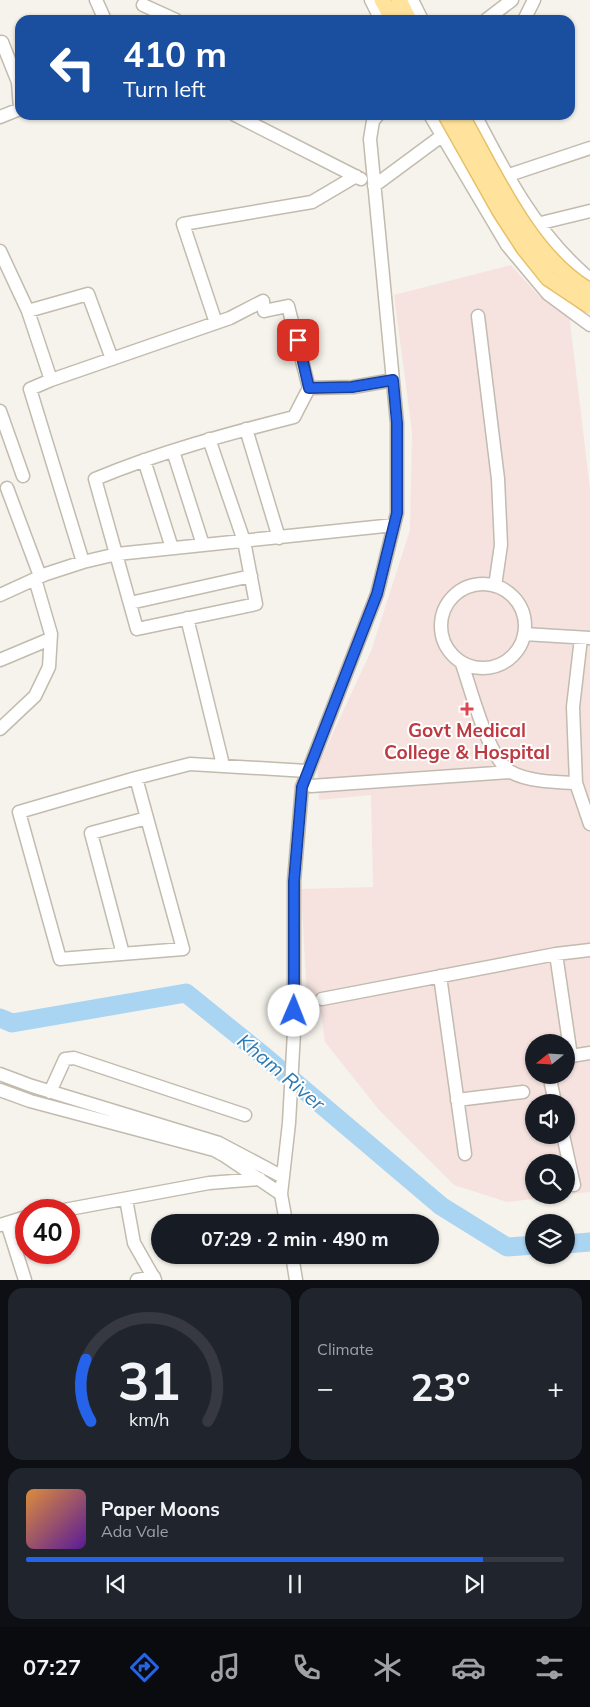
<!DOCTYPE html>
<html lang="en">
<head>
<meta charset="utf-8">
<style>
	:root { --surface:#171b24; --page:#20242c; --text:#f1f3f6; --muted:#9ea1a6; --line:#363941; --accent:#2563eb }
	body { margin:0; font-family:Mulish,sans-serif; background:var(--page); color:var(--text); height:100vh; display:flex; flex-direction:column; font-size:19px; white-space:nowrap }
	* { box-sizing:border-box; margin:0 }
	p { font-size:16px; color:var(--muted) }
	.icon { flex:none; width:28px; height:28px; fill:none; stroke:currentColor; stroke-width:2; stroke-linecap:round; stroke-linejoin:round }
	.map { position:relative; height:1280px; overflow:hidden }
	.side { display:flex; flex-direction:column; gap:8px; padding:8px; background:#0d0f14; flex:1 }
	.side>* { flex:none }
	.guide { position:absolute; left:15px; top:15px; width:560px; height:105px; border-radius:15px; box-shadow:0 1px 4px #0004; background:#1a4fa0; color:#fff; overflow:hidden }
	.needle { width:32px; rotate:252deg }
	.controls { position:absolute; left:525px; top:1034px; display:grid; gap:10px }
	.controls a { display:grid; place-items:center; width:50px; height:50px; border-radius:50%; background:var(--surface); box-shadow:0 1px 4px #0004; font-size:25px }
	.speed { position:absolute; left:15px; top:1199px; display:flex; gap:10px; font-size:25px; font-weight:700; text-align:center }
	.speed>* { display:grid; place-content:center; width:65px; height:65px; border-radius:50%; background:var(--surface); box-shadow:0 1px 4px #0004; line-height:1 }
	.speed .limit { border:8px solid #d22; background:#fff; color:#111 }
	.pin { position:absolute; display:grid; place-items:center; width:42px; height:42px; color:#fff; margin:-21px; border-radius:10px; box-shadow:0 2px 8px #0006 }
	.me { position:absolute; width:55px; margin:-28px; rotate:1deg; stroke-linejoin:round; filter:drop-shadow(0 0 4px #0008) }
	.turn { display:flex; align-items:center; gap:18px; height:105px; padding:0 25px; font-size:22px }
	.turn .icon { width:65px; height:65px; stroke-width:2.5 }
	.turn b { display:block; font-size:35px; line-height:42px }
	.big { font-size:38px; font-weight:700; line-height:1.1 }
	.side .card { flex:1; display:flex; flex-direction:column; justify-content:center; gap:8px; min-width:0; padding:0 18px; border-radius:15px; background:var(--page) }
	.side .dial { align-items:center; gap:0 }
	.dial svg { height:130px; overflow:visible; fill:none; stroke:var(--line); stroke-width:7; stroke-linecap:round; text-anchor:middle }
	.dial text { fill:var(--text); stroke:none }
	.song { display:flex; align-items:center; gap:15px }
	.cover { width:60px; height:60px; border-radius:8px; background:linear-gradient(135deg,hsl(30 70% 55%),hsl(270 70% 35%)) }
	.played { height:5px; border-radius:2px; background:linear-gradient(90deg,var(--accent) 85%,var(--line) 85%) }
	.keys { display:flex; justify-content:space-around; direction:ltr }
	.heat { display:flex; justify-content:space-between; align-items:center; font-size:28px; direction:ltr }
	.side .tiles { flex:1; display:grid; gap:8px; grid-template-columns:1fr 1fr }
	.card:last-child { grid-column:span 2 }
	.trip { position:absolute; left:151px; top:1214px; width:288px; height:50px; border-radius:25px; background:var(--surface); box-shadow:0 1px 4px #0004; font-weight:700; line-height:50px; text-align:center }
	.menu { display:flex; height:80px; justify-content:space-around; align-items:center; background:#090b0e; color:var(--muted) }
	.menu .icon { width:35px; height:35px }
	.menu .current { color:var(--accent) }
	.menu b { font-size:22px; color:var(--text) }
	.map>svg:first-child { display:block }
</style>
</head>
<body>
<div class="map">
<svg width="590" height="1280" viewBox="0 0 590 1280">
	<rect width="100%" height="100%" fill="#f6f3ec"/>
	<!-- medical -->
	<path fill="#f6e3e0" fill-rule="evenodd" d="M 511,265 L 539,296 L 569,313 L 590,489 L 590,1192 L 507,1202 L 454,1185 L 379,1110 L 325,1042 L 321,1014 L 307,997 L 301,889 L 373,887 L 371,795 L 319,800 L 317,767 L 371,651 L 410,530 L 412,432 L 394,295 ZM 534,1042 L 566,1042 L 566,1075 L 534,1075 ZM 534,1102 L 566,1102 L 566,1135 L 534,1135 ZM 534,1162 L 566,1162 L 566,1195 L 534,1195 Z"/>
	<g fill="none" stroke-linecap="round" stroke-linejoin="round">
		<!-- river -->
		<path stroke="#a9d4f2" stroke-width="19" d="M 0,1018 L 12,1023 L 186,993 L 264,1056 L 441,1206 L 507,1247 L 534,1245
			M 566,1244 L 590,1242"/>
		<!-- minor-tunnel -->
		<path stroke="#d4d0c8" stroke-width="12" stroke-dasharray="12 6" stroke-linecap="butt" d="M 294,1032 L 294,1011"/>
		<!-- minor casing -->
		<g stroke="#c2bbae" stroke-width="15">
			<path id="minor" d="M 96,0 L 105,20
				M 371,0 L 381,20
				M 412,0 L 422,20
				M 143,5 L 176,20
				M 486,20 L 512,0
				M 524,20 L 534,0
				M 0,43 L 2,42 L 18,82
				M 20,82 L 18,82 L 20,109
				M 235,115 L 361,179
				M 430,115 L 507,245 L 548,294 L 590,325
				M 475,115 C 506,175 537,235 590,279
				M 0,117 L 20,109
				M 506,176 L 590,148
				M 374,186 L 447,132
				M 537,224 L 590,211
				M 0,251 L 28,311 L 51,380 L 230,318 L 263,301 L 264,311 L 288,306 L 309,388 L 353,387 L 393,380
				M 28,311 L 88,294 L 112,359
				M 478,316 L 498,479 L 501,545 L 495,586
				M 216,323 L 183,224 L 312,202 L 356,176
				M 51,380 L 30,389 L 83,562
				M 0,411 L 23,476
				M 246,429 L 279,538
				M 209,439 L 244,541 L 256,604 L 137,629 L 95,479 C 160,452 227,434 294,417 L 309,388
				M 173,451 L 203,545
				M 144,460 L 172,548
				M 7,488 L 40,576
				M441 626a42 42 0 1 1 84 0a42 42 0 1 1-84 0Z
				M 0,595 L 46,574 L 83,562 L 117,554 L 394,525
				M 130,603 L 251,576
				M 187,618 L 223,765
				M 524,634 L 590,638
				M 581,638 L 573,707 L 576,783 L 590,824
				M 0,660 L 50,639
				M 462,664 C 471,689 488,759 511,772 C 529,782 557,782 576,783
				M 0,729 L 35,696 L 49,667 L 51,634 L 35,579
				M 136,778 L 183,949 L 60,959 L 19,812 L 136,778 L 190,764 L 307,771
				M 311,786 L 511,772
				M 123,954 L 91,833 L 147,818
				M 556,954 L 571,1056
				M 440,976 L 465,1154
				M 322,999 L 556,954 L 590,950
				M 294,1011 L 294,881 L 302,787 L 377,594 L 397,513 L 397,423 L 370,139 L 373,121 L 378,115
				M 566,1061 L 571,1056 L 590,1053
				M 0,1074 L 32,1086 L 219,1143 L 283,1177
				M 549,1075 L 555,1102
				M 0,1090 L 30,1101 L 214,1150 L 225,1156 L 281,1194
				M 50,1092 L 65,1059 L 74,1058 L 245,1115
				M 457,1100 L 523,1092
				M 563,1135 L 574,1185
				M 126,1199 L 134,1243 L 155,1280
				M 64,1210 L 209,1183 L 260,1179
				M 286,1222 L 281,1194 L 289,1123 L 294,1032
				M 7,1223 L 25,1280
				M 0,1225 L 26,1217
				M 292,1255 L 296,1280
				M 137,1280 L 154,1277"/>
		</g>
		<!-- major casing -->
		<g stroke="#e6c16a" stroke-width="18">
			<path id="major" d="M 382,0 L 393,20
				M 399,0 L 409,20"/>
		</g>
		<!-- minor -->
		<use href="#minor" stroke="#fff" stroke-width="12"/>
		<!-- major -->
		<use href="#major" stroke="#ffe39c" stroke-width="15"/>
		<!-- major-bridge casing -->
		<g stroke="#e6c16a" stroke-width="18" stroke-linecap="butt">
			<path id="major-bridge" d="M 446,115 L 500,211 L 524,248 L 548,278 L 590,306
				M 461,115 C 494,173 530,257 590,291"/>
		</g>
		<!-- major-bridge -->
		<use href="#major-bridge" stroke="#ffe39c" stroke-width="15"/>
	</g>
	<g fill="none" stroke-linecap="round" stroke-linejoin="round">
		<!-- route casing -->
		<g stroke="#184099" stroke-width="12">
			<path id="route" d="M 294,1011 L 294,881 L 302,787 L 377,594 L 397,513 L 397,423 L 393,380 L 352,387 L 309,388 L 298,340"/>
		</g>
		<!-- route -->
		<use href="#route" stroke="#2563eb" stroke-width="9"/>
	</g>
	<!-- markers -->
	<path fill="#e0444e" stroke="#fff" stroke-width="2" d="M464.5 701.5h5v5h5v5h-5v5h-5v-5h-5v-5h5z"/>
	<g text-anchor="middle" stroke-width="4" stroke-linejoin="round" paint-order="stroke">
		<!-- health labels -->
		<g font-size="19" font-weight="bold" fill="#be3a42" stroke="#fff">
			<text x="467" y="737">Govt Medical<tspan x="467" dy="22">College &amp; Hospital</tspan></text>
		</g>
		<!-- water labels -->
		<g font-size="20" font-style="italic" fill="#2e7ab2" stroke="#fff">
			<text transform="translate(281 1072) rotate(40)" y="7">Kham River</text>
		</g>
	</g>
</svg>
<div class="controls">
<a><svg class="needle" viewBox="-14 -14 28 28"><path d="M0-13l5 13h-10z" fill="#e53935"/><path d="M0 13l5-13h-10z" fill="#9ea1a6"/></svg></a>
<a><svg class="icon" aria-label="sound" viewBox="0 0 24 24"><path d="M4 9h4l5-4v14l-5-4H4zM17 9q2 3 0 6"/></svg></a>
<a><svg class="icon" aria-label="search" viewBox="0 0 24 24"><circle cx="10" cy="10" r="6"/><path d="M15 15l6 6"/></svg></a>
<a><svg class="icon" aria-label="layers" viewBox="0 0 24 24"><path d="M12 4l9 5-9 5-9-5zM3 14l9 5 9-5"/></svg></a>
</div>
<div class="speed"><div class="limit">40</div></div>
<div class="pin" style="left:298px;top:340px;background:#d93025"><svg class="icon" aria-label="arrive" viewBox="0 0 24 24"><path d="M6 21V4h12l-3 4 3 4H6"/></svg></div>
<svg class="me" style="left:294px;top:1011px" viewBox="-20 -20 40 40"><circle r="19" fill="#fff"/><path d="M0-13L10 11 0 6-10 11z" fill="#2563eb"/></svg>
<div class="trip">07:29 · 2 min · 490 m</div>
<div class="guide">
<div class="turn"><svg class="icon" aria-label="left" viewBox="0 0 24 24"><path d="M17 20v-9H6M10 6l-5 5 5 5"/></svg><div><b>410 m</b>Turn left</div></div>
</div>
</div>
<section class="side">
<div class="tiles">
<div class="card dial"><svg viewBox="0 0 100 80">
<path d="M14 69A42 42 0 1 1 86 69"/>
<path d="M14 69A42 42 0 0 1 11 31" stroke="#2563eb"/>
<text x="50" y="56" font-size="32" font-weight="700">31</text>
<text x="50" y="72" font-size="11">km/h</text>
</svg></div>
<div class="card"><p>Climate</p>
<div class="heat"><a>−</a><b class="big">23°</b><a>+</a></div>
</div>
<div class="card">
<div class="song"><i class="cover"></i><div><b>Paper Moons</b><p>Ada Vale</p></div></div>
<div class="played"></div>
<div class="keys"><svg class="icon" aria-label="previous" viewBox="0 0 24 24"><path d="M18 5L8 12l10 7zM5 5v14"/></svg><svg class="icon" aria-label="pause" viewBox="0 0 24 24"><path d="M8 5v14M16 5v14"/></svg><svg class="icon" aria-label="next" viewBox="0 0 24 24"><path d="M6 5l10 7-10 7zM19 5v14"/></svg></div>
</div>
</div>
</section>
<nav class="menu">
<b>07:27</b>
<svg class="icon current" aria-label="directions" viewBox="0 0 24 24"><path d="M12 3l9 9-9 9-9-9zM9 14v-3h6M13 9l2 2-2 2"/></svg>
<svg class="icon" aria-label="music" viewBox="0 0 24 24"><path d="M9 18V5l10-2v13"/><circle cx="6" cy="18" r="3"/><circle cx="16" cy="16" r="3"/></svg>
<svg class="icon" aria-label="phone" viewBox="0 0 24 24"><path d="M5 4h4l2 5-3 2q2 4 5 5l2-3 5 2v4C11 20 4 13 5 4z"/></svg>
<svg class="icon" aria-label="climate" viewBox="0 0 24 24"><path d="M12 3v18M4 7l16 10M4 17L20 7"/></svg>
<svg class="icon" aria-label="car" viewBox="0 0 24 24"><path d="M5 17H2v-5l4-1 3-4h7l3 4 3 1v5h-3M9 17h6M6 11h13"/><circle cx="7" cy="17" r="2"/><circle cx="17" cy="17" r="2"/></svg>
<svg class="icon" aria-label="filters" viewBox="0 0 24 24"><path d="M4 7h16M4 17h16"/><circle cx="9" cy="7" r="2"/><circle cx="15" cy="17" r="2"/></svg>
</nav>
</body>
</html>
